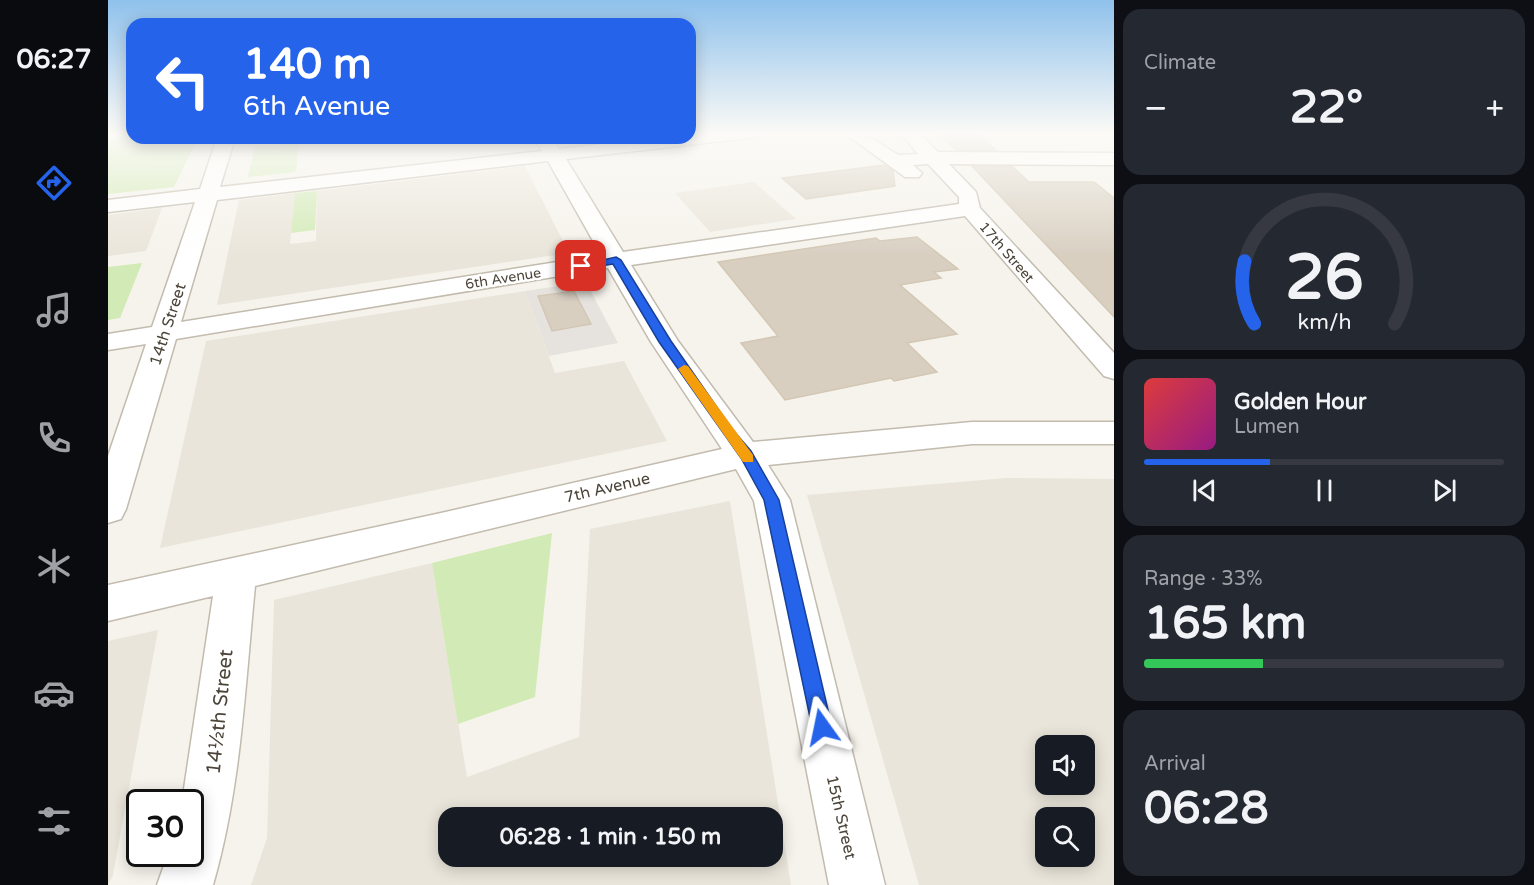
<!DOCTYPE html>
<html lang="en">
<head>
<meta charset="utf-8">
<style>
	:root { --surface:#171b24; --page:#242831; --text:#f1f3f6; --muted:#9ea1a6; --line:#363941; --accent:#2563eb }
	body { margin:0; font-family:"Varela Round",sans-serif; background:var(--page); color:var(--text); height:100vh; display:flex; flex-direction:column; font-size:22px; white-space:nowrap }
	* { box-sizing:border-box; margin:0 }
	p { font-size:20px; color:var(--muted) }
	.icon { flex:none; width:33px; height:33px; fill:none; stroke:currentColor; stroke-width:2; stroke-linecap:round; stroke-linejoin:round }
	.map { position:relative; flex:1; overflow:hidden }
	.sheet { display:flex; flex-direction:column; gap:9px; padding:9px; background:#0d0f14; width:420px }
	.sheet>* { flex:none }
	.banner { position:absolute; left:18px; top:18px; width:570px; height:126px; border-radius:18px; box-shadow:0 3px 15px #0003; background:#2563eb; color:#fff; overflow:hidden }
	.controls { position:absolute; left:927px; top:735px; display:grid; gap:12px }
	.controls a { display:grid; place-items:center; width:60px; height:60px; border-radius:12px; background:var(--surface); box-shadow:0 3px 15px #0003; font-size:30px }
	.speed { position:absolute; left:18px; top:789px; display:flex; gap:12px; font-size:30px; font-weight:700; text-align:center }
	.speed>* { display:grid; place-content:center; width:78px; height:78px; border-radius:50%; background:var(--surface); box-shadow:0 3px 15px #0003; line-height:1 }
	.speed .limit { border:3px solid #111; border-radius:9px; background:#fff; color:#111 }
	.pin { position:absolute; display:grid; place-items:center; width:51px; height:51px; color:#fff; margin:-26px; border-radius:12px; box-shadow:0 3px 9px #0006 }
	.me { position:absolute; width:66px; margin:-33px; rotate:348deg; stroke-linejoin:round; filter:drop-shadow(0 0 4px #0008) }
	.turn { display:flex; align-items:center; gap:21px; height:126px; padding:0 18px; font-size:27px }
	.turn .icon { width:78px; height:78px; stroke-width:2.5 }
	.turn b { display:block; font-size:42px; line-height:51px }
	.big { font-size:45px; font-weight:800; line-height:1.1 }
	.sheet .card { flex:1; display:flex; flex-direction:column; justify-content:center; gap:9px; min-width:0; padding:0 21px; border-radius:18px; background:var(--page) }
	.sheet .dial { align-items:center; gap:0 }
	.dial svg { height:156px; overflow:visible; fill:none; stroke:var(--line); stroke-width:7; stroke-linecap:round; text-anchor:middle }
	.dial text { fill:var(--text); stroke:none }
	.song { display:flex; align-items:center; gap:18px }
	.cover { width:72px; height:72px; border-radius:9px; background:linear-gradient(135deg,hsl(0 70% 55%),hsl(310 70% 35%)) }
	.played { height:6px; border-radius:3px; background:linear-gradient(90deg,var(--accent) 35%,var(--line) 35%) }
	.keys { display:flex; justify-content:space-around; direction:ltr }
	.heat { display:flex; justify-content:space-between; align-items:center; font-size:33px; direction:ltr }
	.charge { height:9px; border-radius:4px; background:linear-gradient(90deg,#34c759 33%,var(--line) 0) }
	.trip { position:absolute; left:330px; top:807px; width:345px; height:60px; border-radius:18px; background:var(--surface); box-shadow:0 3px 15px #0003; font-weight:800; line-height:60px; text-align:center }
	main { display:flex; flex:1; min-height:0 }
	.dock { display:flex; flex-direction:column; width:108px; justify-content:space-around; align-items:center; background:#090b0e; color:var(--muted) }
	.dock .icon { width:42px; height:42px }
	.dock .selected { color:var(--accent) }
	.dock b { font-size:27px; color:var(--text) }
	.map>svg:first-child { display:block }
</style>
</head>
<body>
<main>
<nav class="dock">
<b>06:27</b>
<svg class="icon selected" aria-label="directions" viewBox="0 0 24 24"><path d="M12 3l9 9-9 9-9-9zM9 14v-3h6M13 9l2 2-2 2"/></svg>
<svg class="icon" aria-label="music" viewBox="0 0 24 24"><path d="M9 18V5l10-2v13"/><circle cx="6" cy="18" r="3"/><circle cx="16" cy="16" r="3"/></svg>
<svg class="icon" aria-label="phone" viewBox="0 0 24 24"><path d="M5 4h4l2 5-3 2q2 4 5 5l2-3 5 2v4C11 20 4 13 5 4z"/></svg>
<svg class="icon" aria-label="climate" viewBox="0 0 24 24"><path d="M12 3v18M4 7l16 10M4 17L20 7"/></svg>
<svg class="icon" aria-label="car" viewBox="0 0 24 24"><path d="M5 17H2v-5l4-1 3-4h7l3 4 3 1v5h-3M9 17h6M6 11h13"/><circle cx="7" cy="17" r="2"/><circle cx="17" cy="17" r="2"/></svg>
<svg class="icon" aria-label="filters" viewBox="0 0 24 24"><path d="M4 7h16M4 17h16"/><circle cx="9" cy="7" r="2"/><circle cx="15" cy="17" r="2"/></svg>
</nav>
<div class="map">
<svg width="1006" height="885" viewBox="0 0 1006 885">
	<rect width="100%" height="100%" fill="#f6f3ec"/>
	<!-- residential -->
	<path fill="#eae5da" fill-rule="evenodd" d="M 417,166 L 461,253 L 109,305 L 131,200 L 187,193 L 182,244 L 208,241 L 209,191 Z
		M 646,182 L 688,219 L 602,232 L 567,193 Z
		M 54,208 L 38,251 L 0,256 L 0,215 Z
		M 417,291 L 447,373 L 516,361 L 559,441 L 52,548 L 98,341 Z
		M 898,478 L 1006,479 L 1006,885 L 811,885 L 699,495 ZM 938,746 L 976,746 L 976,784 L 938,784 ZM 938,818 L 976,818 L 976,856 L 938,856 Z
		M 622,501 L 683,885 L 143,885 L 159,838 L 166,600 L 324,563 L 359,777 L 471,737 L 482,529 ZM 340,818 L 664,818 L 664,856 L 340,856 Z
		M 50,630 L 5,875 L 0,885 L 0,641 Z"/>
	<!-- industrial -->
	<path fill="#e6e2dd" d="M 478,282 L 510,343 L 441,356 L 417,291 Z"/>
	<!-- green -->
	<path fill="#d2eab5" d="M 24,136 L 24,138 L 90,138 L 66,187 L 0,194 L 0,141 Z
		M 191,143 L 188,172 L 140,177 L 147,147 Z
		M 209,191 L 207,230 L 183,233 L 187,193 Z
		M 34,263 L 12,318 L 0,320 L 0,267 Z
		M 444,533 L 427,697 L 350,724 L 324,563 Z"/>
	<!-- building -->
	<path fill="#d8cfc1" stroke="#d3c7b4" stroke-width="1.5" d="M 830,132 L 868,132 L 888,150 L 848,150 Z
		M 776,165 L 785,171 L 787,186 L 698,199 L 674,178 Z
		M 864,166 L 905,167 L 921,182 L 986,182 L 1006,198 L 1006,317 Z
		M 809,237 L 850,269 L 826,272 L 833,278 L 792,285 L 849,334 L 799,343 L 829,372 L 786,381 L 783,378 L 677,400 L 633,343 L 670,336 L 610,262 L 768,238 L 772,241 Z
		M 466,291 L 483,324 L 444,331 L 430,296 Z"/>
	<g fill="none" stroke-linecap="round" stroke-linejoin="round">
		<!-- minor casing -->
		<g stroke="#c2bbae" stroke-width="3">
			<path id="minor" d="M 604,132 L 658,132 L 649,137 L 458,159 L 515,252 L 851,204 L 851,197 L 820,164 L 805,165 L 814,173 L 811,177 L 797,177 L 735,132 L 754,132 L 790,155 L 810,154 L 792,132 L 810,132 L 830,152 L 1006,153 L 1006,165 L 841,164 L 868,192 L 872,208 L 1006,353 L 1006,379 L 996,376 L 857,216 L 523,265 L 570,341 L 645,442 L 864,422 L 1006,422 L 1006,444 L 864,444 L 660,465 L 682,500 L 777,885 L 721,885 L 646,501 L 628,469 L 147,586 C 137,687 133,788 105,885 L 49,885 L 60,854 L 82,854 L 82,802 L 74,802 L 105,596 L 0,621 L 0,585 L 333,513 L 614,449 L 543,342 L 500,268 L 68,339 L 18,509 L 13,519 L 0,523 L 0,456 L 38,344 L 0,350 L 0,334 L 44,327 L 87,202 L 0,212 L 0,200 L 92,189 L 109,138 L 127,138 L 112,187 L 434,151 L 426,138 L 444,138 L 451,149 L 550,138 L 582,138 L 582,134 ZM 440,161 L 493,255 L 73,322 L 109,200 Z"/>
		</g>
		<!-- minor -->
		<use href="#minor" fill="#fff" fill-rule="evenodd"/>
	</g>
	<!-- sky -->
	<linearGradient id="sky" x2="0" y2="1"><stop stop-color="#8fc1ec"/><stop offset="0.52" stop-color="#fbfaf6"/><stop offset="1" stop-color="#fbfaf6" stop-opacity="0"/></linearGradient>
	<rect width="1006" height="256" fill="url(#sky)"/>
	<!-- route -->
	<path fill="#2563eb" stroke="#184099" stroke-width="1.5" d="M 508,257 L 513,260 L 563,341 L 624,429 L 643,451 L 671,500 L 724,727 L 721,734 L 714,736 L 707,734 L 704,727 L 656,500 L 633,458 L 551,342 L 505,264 L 473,269 L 468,266 Z"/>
	<!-- slow -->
	<path fill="#f59e0b" d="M 576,365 L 580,366 L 645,455 L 645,462 L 635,462 L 570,369 Z"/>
	<g text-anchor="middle" stroke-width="5" stroke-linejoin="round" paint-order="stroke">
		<!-- far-street labels -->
		<g font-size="14" fill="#4b4439" stroke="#fff">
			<text transform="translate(899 252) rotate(49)" y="5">17th Street</text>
			<text transform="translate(395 278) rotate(-9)" y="5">6th Avenue</text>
		</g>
		<!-- street labels -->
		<g font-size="16" fill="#4b4439" stroke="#fff">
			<text transform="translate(59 324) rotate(-72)" y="6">14th Street</text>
			<text transform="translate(499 487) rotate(-13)" y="6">7th Avenue</text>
			<text transform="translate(734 817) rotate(77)" y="6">15th Street</text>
		</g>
		<!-- near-street labels -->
		<g font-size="20" fill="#4b4439" stroke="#fff">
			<text transform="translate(111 712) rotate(-84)" y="7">14½th Street</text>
		</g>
	</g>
</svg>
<div class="controls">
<a><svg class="icon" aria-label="sound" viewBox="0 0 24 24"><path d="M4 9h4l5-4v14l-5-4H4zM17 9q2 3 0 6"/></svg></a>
<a><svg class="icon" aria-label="search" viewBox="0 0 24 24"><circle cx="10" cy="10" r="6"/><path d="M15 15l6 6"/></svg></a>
</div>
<div class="speed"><div class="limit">30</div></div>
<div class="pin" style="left:473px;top:266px;background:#d93025"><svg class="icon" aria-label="arrive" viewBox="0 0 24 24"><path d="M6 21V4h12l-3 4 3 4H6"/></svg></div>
<svg class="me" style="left:714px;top:727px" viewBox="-20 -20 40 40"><path d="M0-17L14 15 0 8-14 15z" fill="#2563eb" stroke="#fff" stroke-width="4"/></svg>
<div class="trip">06:28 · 1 min · 150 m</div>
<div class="banner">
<div class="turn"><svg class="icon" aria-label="left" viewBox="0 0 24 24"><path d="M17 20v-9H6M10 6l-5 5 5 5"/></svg><div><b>140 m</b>6th Avenue</div></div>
</div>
</div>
<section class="sheet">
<div class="card"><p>Climate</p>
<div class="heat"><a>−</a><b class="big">22°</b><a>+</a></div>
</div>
<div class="card dial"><svg viewBox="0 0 100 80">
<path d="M14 69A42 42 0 1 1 86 69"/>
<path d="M14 69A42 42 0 0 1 9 37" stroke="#2563eb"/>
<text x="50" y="56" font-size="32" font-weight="700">26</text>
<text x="50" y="72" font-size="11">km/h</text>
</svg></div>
<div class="card">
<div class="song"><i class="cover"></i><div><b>Golden Hour</b><p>Lumen</p></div></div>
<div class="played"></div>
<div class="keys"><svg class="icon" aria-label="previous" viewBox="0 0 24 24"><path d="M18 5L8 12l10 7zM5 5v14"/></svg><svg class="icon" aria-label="pause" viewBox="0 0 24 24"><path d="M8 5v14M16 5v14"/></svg><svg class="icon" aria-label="next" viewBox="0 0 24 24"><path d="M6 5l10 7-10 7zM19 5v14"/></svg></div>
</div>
<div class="card"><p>Range · 33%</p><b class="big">165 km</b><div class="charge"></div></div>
<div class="card"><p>Arrival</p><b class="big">06:28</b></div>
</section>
</main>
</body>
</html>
